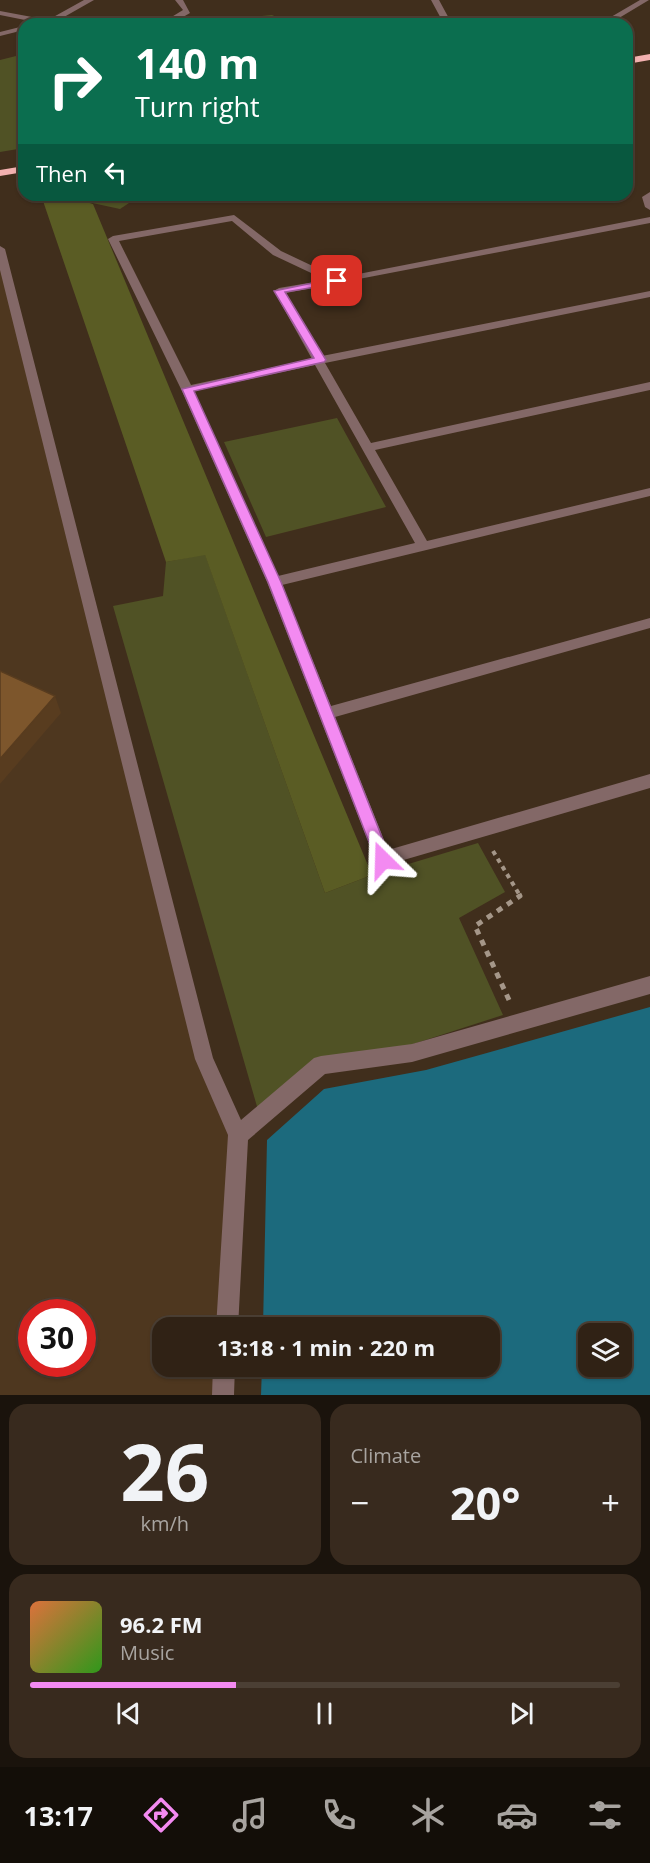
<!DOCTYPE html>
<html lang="en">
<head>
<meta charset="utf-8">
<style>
	:root { --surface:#302215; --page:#382a1e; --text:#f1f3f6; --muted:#a8a4a0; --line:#4b3f34; --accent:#f38af1 }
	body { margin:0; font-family:"Open Sans",sans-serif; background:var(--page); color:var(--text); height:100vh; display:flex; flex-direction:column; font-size:22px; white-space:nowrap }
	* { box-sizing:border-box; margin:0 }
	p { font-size:20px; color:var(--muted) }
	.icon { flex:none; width:33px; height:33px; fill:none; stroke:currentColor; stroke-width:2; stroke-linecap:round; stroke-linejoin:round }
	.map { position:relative; height:1395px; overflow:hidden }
	.sheet { display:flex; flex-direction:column; gap:9px; padding:9px; background:#1a130c; flex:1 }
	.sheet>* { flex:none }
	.guide { position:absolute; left:18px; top:18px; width:615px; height:183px; border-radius:18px; box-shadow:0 2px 4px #0004,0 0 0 2px var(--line); background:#0b6e4f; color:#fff; overflow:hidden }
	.tools { position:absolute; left:578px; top:1323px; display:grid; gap:12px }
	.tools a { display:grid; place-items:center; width:54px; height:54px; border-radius:12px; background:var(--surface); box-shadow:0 2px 4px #0004,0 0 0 2px var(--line); font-size:30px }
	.speed { position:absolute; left:18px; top:1299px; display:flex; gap:12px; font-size:30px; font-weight:700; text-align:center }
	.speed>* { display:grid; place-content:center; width:78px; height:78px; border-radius:50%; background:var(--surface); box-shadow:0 2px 4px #0004,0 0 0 2px var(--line); line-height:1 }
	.speed .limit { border:9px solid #d22; background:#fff; color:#111 }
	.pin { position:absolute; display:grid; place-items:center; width:51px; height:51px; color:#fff; margin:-26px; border-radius:12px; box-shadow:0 3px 9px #0006 }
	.me { position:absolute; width:66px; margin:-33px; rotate:338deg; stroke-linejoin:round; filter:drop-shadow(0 0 4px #0008) }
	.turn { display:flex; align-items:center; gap:21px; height:126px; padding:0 18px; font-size:27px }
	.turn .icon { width:78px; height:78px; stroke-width:2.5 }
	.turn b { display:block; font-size:42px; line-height:51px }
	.then { display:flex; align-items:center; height:57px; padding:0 18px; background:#0003; gap:12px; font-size:22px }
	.big { font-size:45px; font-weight:700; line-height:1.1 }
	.sheet .widget { flex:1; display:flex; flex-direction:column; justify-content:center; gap:9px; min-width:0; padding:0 21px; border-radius:18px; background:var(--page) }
	.sheet .dial { align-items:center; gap:0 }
	.dial b { font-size:78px; line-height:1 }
	.song { display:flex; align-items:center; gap:18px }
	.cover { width:72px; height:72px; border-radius:9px; background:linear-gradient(135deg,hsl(20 70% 55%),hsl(110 70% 35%)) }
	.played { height:6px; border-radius:3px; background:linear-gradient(90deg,var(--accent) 35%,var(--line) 35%) }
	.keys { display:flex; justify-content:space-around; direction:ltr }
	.heat { display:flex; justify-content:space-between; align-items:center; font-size:33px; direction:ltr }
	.sheet .tiles { flex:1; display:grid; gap:9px; grid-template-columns:1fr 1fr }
	.widget:last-child { grid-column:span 2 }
	.trip { position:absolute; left:152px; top:1317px; width:348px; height:60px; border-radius:18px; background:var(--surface); box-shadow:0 2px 4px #0004,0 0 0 2px var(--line); font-weight:700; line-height:60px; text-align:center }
	.tabs { display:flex; height:96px; justify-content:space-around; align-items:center; background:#130e08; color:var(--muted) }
	.tabs .icon { width:42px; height:42px }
	.tabs .selected { color:var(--accent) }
	.tabs b { font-size:27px; color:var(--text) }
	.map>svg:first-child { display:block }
</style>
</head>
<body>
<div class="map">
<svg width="650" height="1395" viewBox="0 0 650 1395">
	<rect width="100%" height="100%" fill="#402e1c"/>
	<!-- built -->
	<path fill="#4e371f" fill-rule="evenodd" d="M 0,249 L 204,1059 L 238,1135 L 227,1327 L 162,1328 L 162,1366 L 224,1367 L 223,1395 L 0,1395 ZM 32,1312 L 82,1312 L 82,1364 L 32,1364 Z"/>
	<!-- green -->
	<path fill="#505225" d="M 272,15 L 283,20 L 311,24 L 183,24 Z
		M 24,54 L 24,148 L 0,152 L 0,60 Z
		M 79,195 L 182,195 L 129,203 L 120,209 L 83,201 Z
		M 337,418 L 386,507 L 266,537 L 224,442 Z
		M 205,554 L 325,893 L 372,875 L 478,843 L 505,892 L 459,918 L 503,1015 L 410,1045 L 317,1058 L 258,1110 L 113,606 L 163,596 L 166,562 Z"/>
	<!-- forest -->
	<path fill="#5a5c24" d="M 79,195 L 83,201 L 93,204 L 372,875 L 325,893 L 205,555 L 166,562 L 42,198 Z"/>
	<!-- water -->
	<path fill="#1c6a7d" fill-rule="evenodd" d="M 650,1007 L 650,1395 L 261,1395 L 262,1367 L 489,1366 L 489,1328 L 263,1327 L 267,1140 L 324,1089 L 426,1070 ZM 588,1334 L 621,1334 L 621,1366 L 588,1366 Z"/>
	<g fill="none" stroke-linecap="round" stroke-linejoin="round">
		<!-- path-far1 -->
		<path stroke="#a59789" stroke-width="4" stroke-dasharray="4.5 4.5" stroke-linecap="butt" d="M 493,851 L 519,894"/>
		<!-- path -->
		<path stroke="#a59789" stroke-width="5" stroke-dasharray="6 6" stroke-linecap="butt" d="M 509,1000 L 475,926 L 520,896 L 518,892"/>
		<!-- street -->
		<path fill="#836867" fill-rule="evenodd" d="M 84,0 L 94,0 L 57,21 L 62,24 L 45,24 L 0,15 L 0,11 L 48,20 Z
			M 175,0 L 183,0 L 190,13 L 171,24 L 154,24 L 165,21 L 183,10 Z
			M 431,0 L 439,0 L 452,24 L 444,24 Z
			M 640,0 L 649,0 L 609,24 L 599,24 Z
			M 463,22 L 562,22 L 566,24 L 459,24 Z
			M 24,26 L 24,30 L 0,36 L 0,32 Z
			M 650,192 L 650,210 L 645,207 L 642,197 Z
			M 234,215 L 281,251 L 338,278 L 650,217 L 650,223 L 286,293 L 322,356 L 650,291 L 650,297 L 325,363 L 371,443 L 650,382 L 650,390 L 375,450 L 427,541 L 650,488 L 650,496 L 282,585 L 331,706 L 650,618 L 650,628 L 335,717 L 388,850 L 650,774 L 650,788 L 383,866 L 377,864 L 267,582 L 181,389 L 108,239 L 113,236 ZM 232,221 L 273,255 L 326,280 L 279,288 L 274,291 L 312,359 L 191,385 L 119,241 ZM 315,365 L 415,543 L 278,576 L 194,391 Z
			M 0,246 L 5,249 L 213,1058 L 241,1120 L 314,1058 L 321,1056 L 412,1044 L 650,976 L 650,994 L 412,1062 L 325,1074 L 248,1140 L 238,1328 L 216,1328 L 228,1135 L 195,1059 L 0,270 Z
			M 213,1366 L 235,1366 L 234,1395 L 212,1395 Z"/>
		<!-- highway -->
		<path fill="#f3b1b0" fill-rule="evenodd" d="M 650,54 L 650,60 L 627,64 L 627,58 Z
			M 24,166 L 24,172 L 0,176 L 0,170 Z"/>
	</g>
	<!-- shaded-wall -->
	<path fill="#583c1f" d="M 55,696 L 61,713 L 0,784 L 0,759 Z"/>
	<!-- building -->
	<path fill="#7d562c" stroke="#583c1f" stroke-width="1.5" d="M 0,671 L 55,696 L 0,759 Z"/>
	<!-- route -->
	<path fill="#f38af1" stroke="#9e5a9d" stroke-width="1.5" d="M 337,278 L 340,279 L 340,283 L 285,292 L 326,360 L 324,362 L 194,391 L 281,582 L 391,860 L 383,866 L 376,860 L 268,582 L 182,389 L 314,358 L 274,291 Z"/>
</svg>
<div class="tools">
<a><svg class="icon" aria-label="layers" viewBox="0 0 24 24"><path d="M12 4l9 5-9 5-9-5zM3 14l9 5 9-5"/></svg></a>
</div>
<div class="speed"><div class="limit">30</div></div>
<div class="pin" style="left:337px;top:281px;background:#d93025"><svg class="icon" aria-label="arrive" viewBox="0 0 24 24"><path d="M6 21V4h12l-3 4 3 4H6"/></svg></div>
<svg class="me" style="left:383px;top:860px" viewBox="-20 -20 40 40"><path d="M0-17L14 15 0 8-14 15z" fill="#f38af1" stroke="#fff" stroke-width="4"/></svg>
<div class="trip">13:18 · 1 min · 220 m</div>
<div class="guide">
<div class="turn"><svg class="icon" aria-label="right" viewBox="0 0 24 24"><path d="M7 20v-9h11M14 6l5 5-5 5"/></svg><div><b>140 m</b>Turn right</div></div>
<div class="then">Then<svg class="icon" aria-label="left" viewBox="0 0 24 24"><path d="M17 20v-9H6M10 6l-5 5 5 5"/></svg></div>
</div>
</div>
<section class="sheet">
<div class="tiles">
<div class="widget dial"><b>26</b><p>km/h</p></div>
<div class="widget"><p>Climate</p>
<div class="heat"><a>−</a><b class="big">20°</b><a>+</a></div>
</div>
<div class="widget">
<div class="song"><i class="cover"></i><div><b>96.2 FM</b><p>Music</p></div></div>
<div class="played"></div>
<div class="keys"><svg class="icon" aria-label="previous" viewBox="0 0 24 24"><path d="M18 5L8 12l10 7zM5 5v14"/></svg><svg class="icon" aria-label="pause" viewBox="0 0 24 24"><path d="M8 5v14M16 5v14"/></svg><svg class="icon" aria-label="next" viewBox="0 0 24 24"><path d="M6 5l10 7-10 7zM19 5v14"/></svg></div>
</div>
</div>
</section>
<nav class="tabs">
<b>13:17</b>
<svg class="icon selected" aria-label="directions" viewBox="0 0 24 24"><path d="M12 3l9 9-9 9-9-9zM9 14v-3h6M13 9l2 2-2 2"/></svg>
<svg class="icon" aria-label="music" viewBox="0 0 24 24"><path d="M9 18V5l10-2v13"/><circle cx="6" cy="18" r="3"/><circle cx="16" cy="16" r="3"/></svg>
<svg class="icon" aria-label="phone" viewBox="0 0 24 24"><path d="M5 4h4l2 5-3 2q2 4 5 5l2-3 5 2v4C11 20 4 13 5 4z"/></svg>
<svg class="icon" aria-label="climate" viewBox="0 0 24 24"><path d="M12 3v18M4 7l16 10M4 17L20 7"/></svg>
<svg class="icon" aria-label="car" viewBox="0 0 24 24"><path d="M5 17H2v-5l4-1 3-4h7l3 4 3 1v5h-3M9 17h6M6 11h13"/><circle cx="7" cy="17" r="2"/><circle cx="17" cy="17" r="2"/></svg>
<svg class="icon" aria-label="filters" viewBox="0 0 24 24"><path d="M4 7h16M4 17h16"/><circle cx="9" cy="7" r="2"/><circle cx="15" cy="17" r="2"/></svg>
</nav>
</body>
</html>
